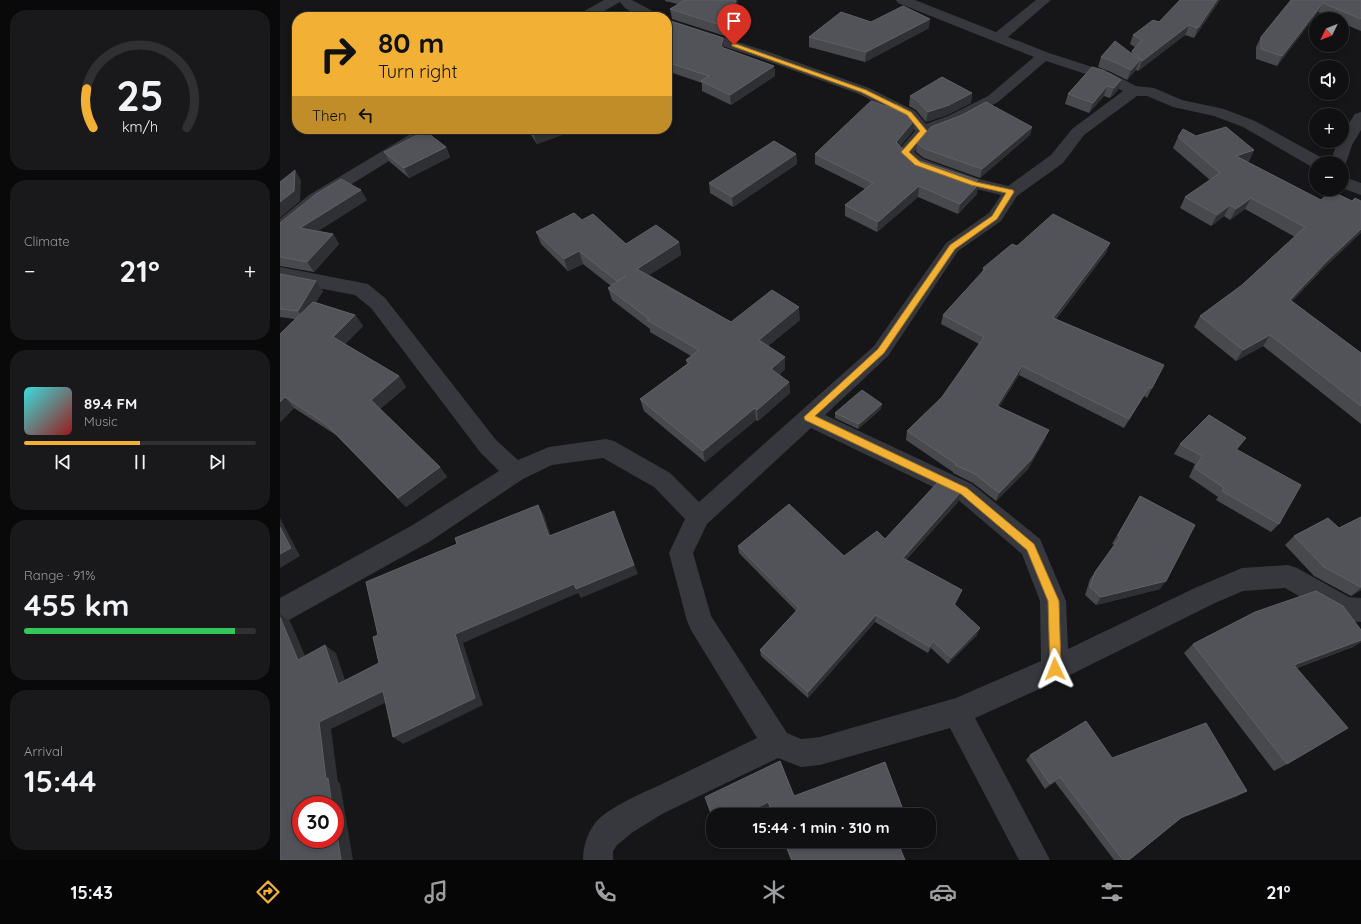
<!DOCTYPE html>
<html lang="en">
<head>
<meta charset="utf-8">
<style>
	:root { --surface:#101012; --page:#19191b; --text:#f1f3f6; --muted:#9c9d9f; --line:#303032; --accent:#f2b134 }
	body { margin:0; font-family:Quicksand,sans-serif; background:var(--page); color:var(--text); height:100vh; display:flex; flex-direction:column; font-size:15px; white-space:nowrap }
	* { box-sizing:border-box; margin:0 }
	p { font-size:13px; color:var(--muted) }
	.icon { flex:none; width:22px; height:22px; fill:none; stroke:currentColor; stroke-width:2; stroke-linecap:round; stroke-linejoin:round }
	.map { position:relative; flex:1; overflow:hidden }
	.side { display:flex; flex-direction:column; gap:10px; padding:10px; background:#09090a; width:280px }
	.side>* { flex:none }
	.top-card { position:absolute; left:12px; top:12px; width:380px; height:122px; border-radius:16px; box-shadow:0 2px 6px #0003,0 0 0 1px var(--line); background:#f2b134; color:#111; overflow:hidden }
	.needle { width:26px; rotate:227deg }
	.fabs { position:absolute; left:1029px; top:12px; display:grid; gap:8px }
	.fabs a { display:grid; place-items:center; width:40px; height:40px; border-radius:50%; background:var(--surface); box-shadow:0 2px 6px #0003,0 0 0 1px var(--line); font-size:20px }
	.speed { position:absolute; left:12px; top:796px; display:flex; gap:8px; font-size:20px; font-weight:700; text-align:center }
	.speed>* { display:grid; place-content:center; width:52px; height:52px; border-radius:50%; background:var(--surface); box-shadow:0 2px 6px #0003,0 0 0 1px var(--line); line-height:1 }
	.speed .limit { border:6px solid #d22; background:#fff; color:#111 }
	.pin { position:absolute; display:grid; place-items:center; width:34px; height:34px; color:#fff; margin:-41px -17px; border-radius:50% 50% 50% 0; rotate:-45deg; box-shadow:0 0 4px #0007 }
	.pin .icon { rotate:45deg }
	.me { position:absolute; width:44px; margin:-22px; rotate:358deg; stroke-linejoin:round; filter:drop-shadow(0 0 3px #0008) }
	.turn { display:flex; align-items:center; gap:14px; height:84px; padding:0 20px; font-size:18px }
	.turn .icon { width:52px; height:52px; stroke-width:2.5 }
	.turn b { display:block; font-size:28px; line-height:34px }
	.then { display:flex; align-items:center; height:38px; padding:0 20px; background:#0003; gap:8px; font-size:15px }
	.big { font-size:30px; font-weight:700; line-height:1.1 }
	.side .tile { flex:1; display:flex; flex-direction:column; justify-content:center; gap:6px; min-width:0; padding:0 14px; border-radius:16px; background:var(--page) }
	.side .dial { align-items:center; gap:0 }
	.dial svg { height:104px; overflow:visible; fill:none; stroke:var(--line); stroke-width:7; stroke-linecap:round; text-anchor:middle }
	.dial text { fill:var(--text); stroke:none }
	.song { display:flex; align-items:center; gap:12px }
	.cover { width:48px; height:48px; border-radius:6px; background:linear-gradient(135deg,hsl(180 70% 55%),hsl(0 70% 35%)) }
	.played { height:4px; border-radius:2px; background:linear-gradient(90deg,var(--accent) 50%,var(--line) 50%) }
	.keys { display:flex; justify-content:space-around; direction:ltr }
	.heat { display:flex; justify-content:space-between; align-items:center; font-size:22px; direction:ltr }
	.charge { height:6px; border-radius:3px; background:linear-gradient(90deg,#34c759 91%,var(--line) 0) }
	.trip { position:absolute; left:426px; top:808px; width:230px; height:40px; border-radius:16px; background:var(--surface); box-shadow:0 2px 6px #0003,0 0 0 1px var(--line); font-weight:700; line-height:40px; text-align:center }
	.dock { display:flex; height:64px; justify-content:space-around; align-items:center; background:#060607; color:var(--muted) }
	.dock .icon { width:28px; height:28px }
	.dock .on { color:var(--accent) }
	.dock b { font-size:18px; color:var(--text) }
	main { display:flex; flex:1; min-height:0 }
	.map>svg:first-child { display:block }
</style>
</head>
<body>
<main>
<section class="side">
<div class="tile dial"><svg viewBox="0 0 100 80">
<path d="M14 69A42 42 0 1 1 86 69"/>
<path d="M14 69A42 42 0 0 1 9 39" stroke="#f2b134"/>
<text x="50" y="56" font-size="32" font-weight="700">25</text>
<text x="50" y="72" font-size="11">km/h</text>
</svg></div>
<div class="tile"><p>Climate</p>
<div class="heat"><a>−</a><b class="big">21°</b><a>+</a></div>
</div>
<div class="tile">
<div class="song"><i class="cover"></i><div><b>89.4 FM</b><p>Music</p></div></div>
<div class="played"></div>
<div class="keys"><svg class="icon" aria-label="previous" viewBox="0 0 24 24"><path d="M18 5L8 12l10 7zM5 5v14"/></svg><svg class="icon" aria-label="pause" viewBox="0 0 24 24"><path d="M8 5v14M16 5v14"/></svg><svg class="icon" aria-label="next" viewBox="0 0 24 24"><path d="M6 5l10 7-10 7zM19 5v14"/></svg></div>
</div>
<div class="tile"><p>Range · 91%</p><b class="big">455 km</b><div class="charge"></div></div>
<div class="tile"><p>Arrival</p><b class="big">15:44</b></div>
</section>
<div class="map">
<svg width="1081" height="860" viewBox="0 0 1081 860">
	<rect width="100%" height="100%" fill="#161618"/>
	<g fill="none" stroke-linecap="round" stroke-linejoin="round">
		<!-- minor -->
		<path fill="#37383d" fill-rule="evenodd" d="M 324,0 L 352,0 L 378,14 L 380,17 C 364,17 349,15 340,2 L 314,17 L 297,17 L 299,14 Z
			M 616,0 L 635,0 L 716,32 L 756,0 L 771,0 L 728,37 L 769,53 L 831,73 L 856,86 L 874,88 L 902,100 L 944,109 L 975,121 L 1044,159 L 1046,163 L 1036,163 L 1036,168 L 1032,167 L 963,127 L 934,116 L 893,107 L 867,96 L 857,96 L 804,135 L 783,163 L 737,196 L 721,221 L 678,251 L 608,356 L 545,415 L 692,484 L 760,539 L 786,601 L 788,649 L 917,587 L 962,568 L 1008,565 L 1017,568 L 1069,597 L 1081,598 L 1081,622 L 1066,621 L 1057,618 L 1005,588 L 963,591 L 935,603 L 784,678 L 695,718 L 770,860 L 739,860 L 670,728 L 540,765 L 521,767 L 498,758 L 382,814 L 353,832 L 337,845 L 333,851 L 333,860 L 303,860 C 303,847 307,834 315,823 C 330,806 363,793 384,783 C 415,768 446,753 477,738 L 411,630 L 407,621 L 389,553 L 405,519 L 374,487 L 323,458 L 272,465 L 243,479 L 149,542 L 9,620 L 0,623 L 0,598 L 131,526 L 219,471 L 200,452 L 91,308 L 75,295 L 0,281 L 0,267 L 88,284 L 105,298 L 216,440 L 238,460 L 269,447 L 326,439 L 334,441 L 390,473 L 419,502 L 594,346 L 666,243 L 709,213 L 721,195 L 688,187 L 631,167 L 617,152 L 635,131 L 623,117 L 579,94 L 479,58 L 387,28 L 387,19 L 489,52 L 589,88 L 635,111 L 646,124 L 668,116 L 708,96 L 754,57 L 618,3 ZM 766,61 L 821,79 L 843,91 L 792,129 L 771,155 L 728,186 L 699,179 L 643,159 L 634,152 L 649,134 L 680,122 L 718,102 ZM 531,428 L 676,498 L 742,554 L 760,601 L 761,661 L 676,698 L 540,737 L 521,739 L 507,733 L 431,616 L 413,553 L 427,524 Z
			M 1081,112 L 1081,130 L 1072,145 L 1066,163 L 1062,167 L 1062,163 L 1050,163 L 1058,141 L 1062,141 C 1062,131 1070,122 1075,114 Z
			M 139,129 L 158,129 L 156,132 L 41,203 L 6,232 L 0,234 L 0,219 L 29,195 Z
			M 1062,176 L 1081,183 L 1081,195 L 1062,188 Z"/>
	</g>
	<!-- wall -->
	<path fill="#47494d" d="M 385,0 L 458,0 L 458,4 L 448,37 L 392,19 L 390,9 L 398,4 L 385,1 Z
		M 940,0 L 914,38 L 905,35 L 858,71 L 856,70 L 847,80 L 831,72 L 818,67 L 821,57 L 851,53 L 852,51 L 855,47 L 850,44 L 853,35 L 879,22 Z
		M 1011,0 L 1081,0 L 1081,31 L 1062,23 L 1062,19 L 1053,19 L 1038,12 L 997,66 L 976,59 L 976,47 L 981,37 Z
		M 387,20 L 444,49 L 494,66 L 495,76 L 451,105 L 422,91 L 422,83 L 387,71 Z
		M 591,22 L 649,28 L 585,62 L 529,47 L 529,37 Z
		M 812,67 L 838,90 L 830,98 L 824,96 L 809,113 L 785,104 L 788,94 Z
		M 692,93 L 691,103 L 667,115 L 646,122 L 636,110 L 629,106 L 630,96 Z
		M 752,127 L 750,135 L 700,178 L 644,158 L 636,152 L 637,143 Z
		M 247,129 L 291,129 L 281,132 L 282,135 L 257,144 Z
		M 633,131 L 620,146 L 631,158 L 697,183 L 697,194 L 678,214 L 638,197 L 597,232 L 565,216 L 565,205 L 585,189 L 535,164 L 535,154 Z
		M 916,136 L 974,150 L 969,161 L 967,162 L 1041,200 L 1039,273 L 1012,301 L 1081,353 L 1081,424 L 983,346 L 956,361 L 914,327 L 920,316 L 962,285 L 1015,237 L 965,209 L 950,220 L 944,216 L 931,226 L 900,208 L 905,197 L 930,180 L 893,148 L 898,137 Z
		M 166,147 L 170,157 L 129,178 L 110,162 L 104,152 Z
		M 516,154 L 517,164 L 453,207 L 430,193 L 429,183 Z
		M 87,200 L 38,231 L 53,234 L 59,244 L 34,272 L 0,266 L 0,223 Z
		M 302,220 L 346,244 L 399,242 L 401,255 L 369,275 L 451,322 L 520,320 L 488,346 L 505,369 L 499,375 L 509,382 L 510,393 L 478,421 L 476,420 L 425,462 L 364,411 L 360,399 L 407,364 L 406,360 L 411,356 L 370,332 L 370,329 L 332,300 L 328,288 L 331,286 L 303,264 L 288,271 L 261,244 L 256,232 Z
		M 830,243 L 826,253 L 776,319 L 884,365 L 867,398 L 864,396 L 844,428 L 739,375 L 719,407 L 765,439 L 748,469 L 716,501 L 693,483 L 673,473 L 673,472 L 626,440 L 627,431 L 662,397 L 699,344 L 661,324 L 663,315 L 702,273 L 703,268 L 737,246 Z
		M 0,274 L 36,281 L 43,291 L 36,302 L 75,315 L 83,326 L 65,344 L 119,376 L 126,387 L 100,409 L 160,467 L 167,477 L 126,507 L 56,435 L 14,408 L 0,422 L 0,334 L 15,319 L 0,317 Z
		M 601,409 L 578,429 L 555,418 L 555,413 Z
		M 966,438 L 957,450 L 999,524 L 991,532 L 936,500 L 938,497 L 909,477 L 915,464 L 894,454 L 900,444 Z
		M 860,496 L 880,589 L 816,605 L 805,595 L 810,579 L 815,572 L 835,545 L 832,544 Z
		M 678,502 L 626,560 L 682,590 L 679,597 L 675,605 L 697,635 L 668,664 L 651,648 L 648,653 L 595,622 L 528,698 L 481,656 L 480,650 L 516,611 L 459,553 L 458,546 L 564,556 L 605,539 Z
		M 1081,517 L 1081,590 L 1071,596 L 1034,576 L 1005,545 L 1014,536 L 1059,528 Z
		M 1081,630 L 1081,642 L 1073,647 L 1017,668 L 1007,764 L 994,771 L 904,653 L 913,644 Z
		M 750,755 L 832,758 L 958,796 L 899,819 L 849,860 L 834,860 L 775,782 L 765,789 L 746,760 Z
		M 503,841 L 624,841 L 618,844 L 625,860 L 511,860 Z"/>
	<!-- shaded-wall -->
	<path fill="#2f3033" d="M 456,0 L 458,0 L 458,4 L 448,37 L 447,27 Z
		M 937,0 L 940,0 L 914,38 L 918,28 Z
		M 1043,3 L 1038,12 L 997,66 L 1002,56 Z
		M 650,19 L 649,28 L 585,62 L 586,52 Z
		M 909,25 L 905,35 L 858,71 L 862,61 Z
		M 443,38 L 444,48 L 441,47 Z
		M 860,60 L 856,70 L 847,80 L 851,70 Z
		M 494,66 L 495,76 L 451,105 L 450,95 Z
		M 841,80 L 838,90 L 830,98 L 834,88 Z
		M 827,86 L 824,96 L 809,113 L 813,103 Z
		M 692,93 L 691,103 L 667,115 L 646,122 L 648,112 Z
		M 634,121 L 633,131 L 616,152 L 616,142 Z
		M 752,127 L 750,135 L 700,178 L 702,169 Z
		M 267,129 L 291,129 L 281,132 L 282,135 L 257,144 L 253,133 Z
		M 166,147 L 170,157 L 129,178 L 124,168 Z
		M 974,150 L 969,161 L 950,167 L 956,156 Z
		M 516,154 L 517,164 L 453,207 L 452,197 Z
		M 15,170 L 21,180 L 20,201 L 0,218 L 0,202 Z
		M 698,180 L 696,187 L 699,184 L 697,194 L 678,214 L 680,204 Z
		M 639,186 L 638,197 L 597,232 L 598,222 Z
		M 81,190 L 87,200 L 27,238 L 20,228 Z
		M 971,198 L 965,209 L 950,220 L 956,209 Z
		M 950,205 L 944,216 L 931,226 L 937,215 Z
		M 1081,229 L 1081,233 L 1039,273 L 1003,311 L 1010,300 L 1046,262 Z
		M 53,234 L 59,244 L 34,272 L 27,262 Z
		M 399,242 L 401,255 L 360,281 L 357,269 Z
		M 830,243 L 826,253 L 769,327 L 773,318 Z
		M 299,251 L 303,264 L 288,271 L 284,259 Z
		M 36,281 L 43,291 L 25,320 L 18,311 Z
		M 519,307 L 520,320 L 480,352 L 479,340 Z
		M 75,315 L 83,326 L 61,348 L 53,337 Z
		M 990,335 L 983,346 L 956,361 L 963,350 Z
		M 505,357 L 505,369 L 492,381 L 491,369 Z
		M 742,366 L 739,375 L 714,415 L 717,406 Z
		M 119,376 L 126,387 L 99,410 L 91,400 Z
		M 509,382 L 510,393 L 478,421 L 477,410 Z
		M 869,387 L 864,396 L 844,428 L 849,419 Z
		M 5,397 L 14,408 L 0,422 L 0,402 Z
		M 602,404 L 601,409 L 578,429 L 579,424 Z
		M 475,408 L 476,420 L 425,462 L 423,451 Z
		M 769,430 L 765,439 L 748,469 L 716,501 L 719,493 Z
		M 966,438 L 959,447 L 950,458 L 956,449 Z
		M 160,467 L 167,477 L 126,507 L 118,498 Z
		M 680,493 L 678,502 L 621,565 L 623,558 Z
		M 258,505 L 264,515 L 274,546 L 269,536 Z
		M 334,511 L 358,574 L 301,598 L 298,593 L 183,643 L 203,705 L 123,744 L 113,737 L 175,634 Z
		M 0,518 L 20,556 L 0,568 Z
		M 886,581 L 880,589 L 816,605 L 821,597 Z
		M 1081,588 L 1081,590 L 1071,596 Z
		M 682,590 L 679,597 L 671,611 L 674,604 Z
		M 0,614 L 10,621 L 30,667 L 18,660 L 0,617 Z
		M 596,615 L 595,622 L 528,698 L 528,692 Z
		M 700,628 L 697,635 L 668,664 L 671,658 Z
		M 1081,640 L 1081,642 L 1073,647 L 1002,673 L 1014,665 Z
		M 653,641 L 651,648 L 648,653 L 650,647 Z
		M 45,645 L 56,653 L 69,692 L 58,684 Z
		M 103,691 L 113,699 L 51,729 L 58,782 L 60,783 L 73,860 L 61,860 L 55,821 L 55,805 L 52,805 L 46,779 L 39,722 Z
		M 780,777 L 775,782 L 765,789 L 770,784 Z
		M 967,791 L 958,796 L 894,821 L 902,817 Z
		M 488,802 L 489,808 L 474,815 L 463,815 Z
		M 616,841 L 624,841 L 615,845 Z"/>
	<!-- building -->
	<path fill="#525359" stroke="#5f6168" d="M 405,0 L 456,0 L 447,27 L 390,9 Z
		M 900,0 L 937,0 L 918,28 L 909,25 L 862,61 L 852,51 L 862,40 L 853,35 L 873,20 L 879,22 Z
		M 1011,0 L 1081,0 L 1081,19 L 1043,3 L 1002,56 L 981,49 L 981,37 Z
		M 623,6 L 650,19 L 586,52 L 529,37 L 561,12 L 591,22 Z
		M 384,13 L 385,17 L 377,17 Z
		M 387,20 L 443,38 L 441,47 L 494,66 L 450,95 L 421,81 L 429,76 L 387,62 Z
		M 835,41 L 860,60 L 851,70 L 835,62 L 821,57 Z
		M 812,67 L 823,70 L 841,80 L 834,88 L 827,86 L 813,103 L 788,94 Z
		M 662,77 L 692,93 L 669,105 L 648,112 L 637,100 L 630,96 Z
		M 591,101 L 611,108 L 616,104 L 623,108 L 634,121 L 616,142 L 631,158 L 698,180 L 696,182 L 699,184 L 680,204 L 639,186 L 598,222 L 565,205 L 593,183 L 535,154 Z
		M 706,102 L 752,127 L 702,169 L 645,149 L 637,143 L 651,127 L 682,115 Z
		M 946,127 L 974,150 L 956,156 L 1041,200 L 1051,191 L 1072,201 L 1075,198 L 1081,201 L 1081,229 L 1046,262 L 1010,300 L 1081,353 L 1081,406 L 990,335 L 963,350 L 920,316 L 962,285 L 1025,227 L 971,198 L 956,209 L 950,205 L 937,215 L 905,197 L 940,173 L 898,137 L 903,129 L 916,136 Z
		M 250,129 L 267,129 L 253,133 Z
		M 145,131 L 166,147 L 124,168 L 104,152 Z
		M 494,141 L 516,154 L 452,197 L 429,183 Z
		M 15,170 L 14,191 L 0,202 L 0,182 Z
		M 61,179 L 81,190 L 20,228 L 53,234 L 27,262 L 0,257 L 0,223 L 36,194 Z
		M 294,213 L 302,220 L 313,214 L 346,244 L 376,225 L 399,242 L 357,269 L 451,322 L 492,290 L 519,307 L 479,340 L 505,357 L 491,369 L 509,382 L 477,410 L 475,408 L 423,451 L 360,399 L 409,363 L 406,360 L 419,350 L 367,320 L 369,319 L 328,288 L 346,276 L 337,281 L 299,251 L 284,259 L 256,232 Z
		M 773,214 L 830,243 L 773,318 L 884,365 L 872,388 L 869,387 L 849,419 L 742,366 L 717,406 L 769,430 L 751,460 L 719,493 L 695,474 L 675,465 L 676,464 L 627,431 L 662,397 L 704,337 L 663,315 L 705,269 L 703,268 L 732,244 L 737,246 Z
		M 0,274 L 36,281 L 18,311 L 0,309 Z
		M 33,302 L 75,315 L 53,337 L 119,376 L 91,400 L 160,467 L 118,498 L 47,425 L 5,397 L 0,402 L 0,334 Z
		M 582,390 L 602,404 L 579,424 L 555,413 Z
		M 929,415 L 966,438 L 956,449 L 1021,485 L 999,524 L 942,491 L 944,488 L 915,468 L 922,456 L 900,444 Z
		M 658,482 L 680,493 L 623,558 L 682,590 L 674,604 L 700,628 L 671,658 L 653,641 L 650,647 L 596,615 L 528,692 L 480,650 L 519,608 L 458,546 L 509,504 L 564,556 L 597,531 L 605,539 Z
		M 860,496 L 915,525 L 886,581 L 821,597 L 810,587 L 815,572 L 840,537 L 838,535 Z
		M 258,505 L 269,536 L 334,511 L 354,565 L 296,589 L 294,584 L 175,634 L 195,698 L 113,737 L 103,691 L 39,722 L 46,779 L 48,778 L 52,805 L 21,805 L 21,839 L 55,839 L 55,821 L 61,860 L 0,860 L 0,617 L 18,660 L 45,645 L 58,684 L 99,663 L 93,637 L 98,635 L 86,582 L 177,544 L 175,538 Z
		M 1081,517 L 1081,587 L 1044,567 L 1014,536 L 1048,518 L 1059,528 Z
		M 0,527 L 11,548 L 0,554 Z
		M 1036,591 L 1063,606 L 1081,630 L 1081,640 L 1014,665 L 1068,728 L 1007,764 L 913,644 L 975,612 Z
		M 806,721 L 832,758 L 926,723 L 967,791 L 902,817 L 849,860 L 843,860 L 780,777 L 770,784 L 750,755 Z
		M 500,761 L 514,796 L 605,762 L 625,815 L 493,815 L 488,802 L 463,815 L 433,815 L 433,819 L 425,797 Z
		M 504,841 L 617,841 L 625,860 L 512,860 Z"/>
	<!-- route -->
	<path fill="#f2b134" stroke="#9d7322" d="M 452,44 L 456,44 L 586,90 L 631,112 L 647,131 L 629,152 L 640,162 L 696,182 L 733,190 L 734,192 L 717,219 L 675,249 L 604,353 L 535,416 L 687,488 L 754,544 L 779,601 L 781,669 L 779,673 L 775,675 L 771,673 L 770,669 L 768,601 L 747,550 L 681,494 L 525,420 L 524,417 L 598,349 L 670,245 L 712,216 L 726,193 L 691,185 L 635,165 L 621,152 L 640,131 L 627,115 L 581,92 L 452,46 Z"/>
</svg>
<div class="fabs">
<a><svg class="needle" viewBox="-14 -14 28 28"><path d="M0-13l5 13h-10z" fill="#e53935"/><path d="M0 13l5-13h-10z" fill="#9c9d9f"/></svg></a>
<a><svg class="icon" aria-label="sound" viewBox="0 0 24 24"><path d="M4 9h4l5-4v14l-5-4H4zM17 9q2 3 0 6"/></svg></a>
<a>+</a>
<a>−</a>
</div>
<div class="speed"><div class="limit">30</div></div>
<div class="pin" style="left:454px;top:45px;background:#d93025"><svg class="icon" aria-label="arrive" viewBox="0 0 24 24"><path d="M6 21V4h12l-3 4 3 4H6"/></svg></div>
<svg class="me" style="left:775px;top:669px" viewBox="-20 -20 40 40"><path d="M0-17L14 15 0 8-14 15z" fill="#f2b134" stroke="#fff" stroke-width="4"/></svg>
<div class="trip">15:44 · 1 min · 310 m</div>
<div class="top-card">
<div class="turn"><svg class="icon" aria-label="right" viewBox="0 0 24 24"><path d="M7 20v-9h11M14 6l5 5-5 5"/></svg><div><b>80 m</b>Turn right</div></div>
<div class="then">Then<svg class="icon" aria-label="left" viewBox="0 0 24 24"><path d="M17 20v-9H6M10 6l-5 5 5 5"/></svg></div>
</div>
</div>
</main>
<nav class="dock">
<b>15:43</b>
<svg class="icon on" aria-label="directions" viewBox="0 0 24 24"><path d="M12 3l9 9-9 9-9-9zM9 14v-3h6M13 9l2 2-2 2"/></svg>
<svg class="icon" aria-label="music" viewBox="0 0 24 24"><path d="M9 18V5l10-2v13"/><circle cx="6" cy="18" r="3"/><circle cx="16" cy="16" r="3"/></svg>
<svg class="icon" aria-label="phone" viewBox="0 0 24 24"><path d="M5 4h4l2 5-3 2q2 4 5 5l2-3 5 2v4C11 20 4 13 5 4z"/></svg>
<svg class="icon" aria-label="climate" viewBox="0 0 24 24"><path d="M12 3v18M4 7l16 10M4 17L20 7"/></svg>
<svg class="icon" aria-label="car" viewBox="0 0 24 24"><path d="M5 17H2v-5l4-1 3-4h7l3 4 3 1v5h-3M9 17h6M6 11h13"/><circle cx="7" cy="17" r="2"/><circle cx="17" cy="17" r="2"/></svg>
<svg class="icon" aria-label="filters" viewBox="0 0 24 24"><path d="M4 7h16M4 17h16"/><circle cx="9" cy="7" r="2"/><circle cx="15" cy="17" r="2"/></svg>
<b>21°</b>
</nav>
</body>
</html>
